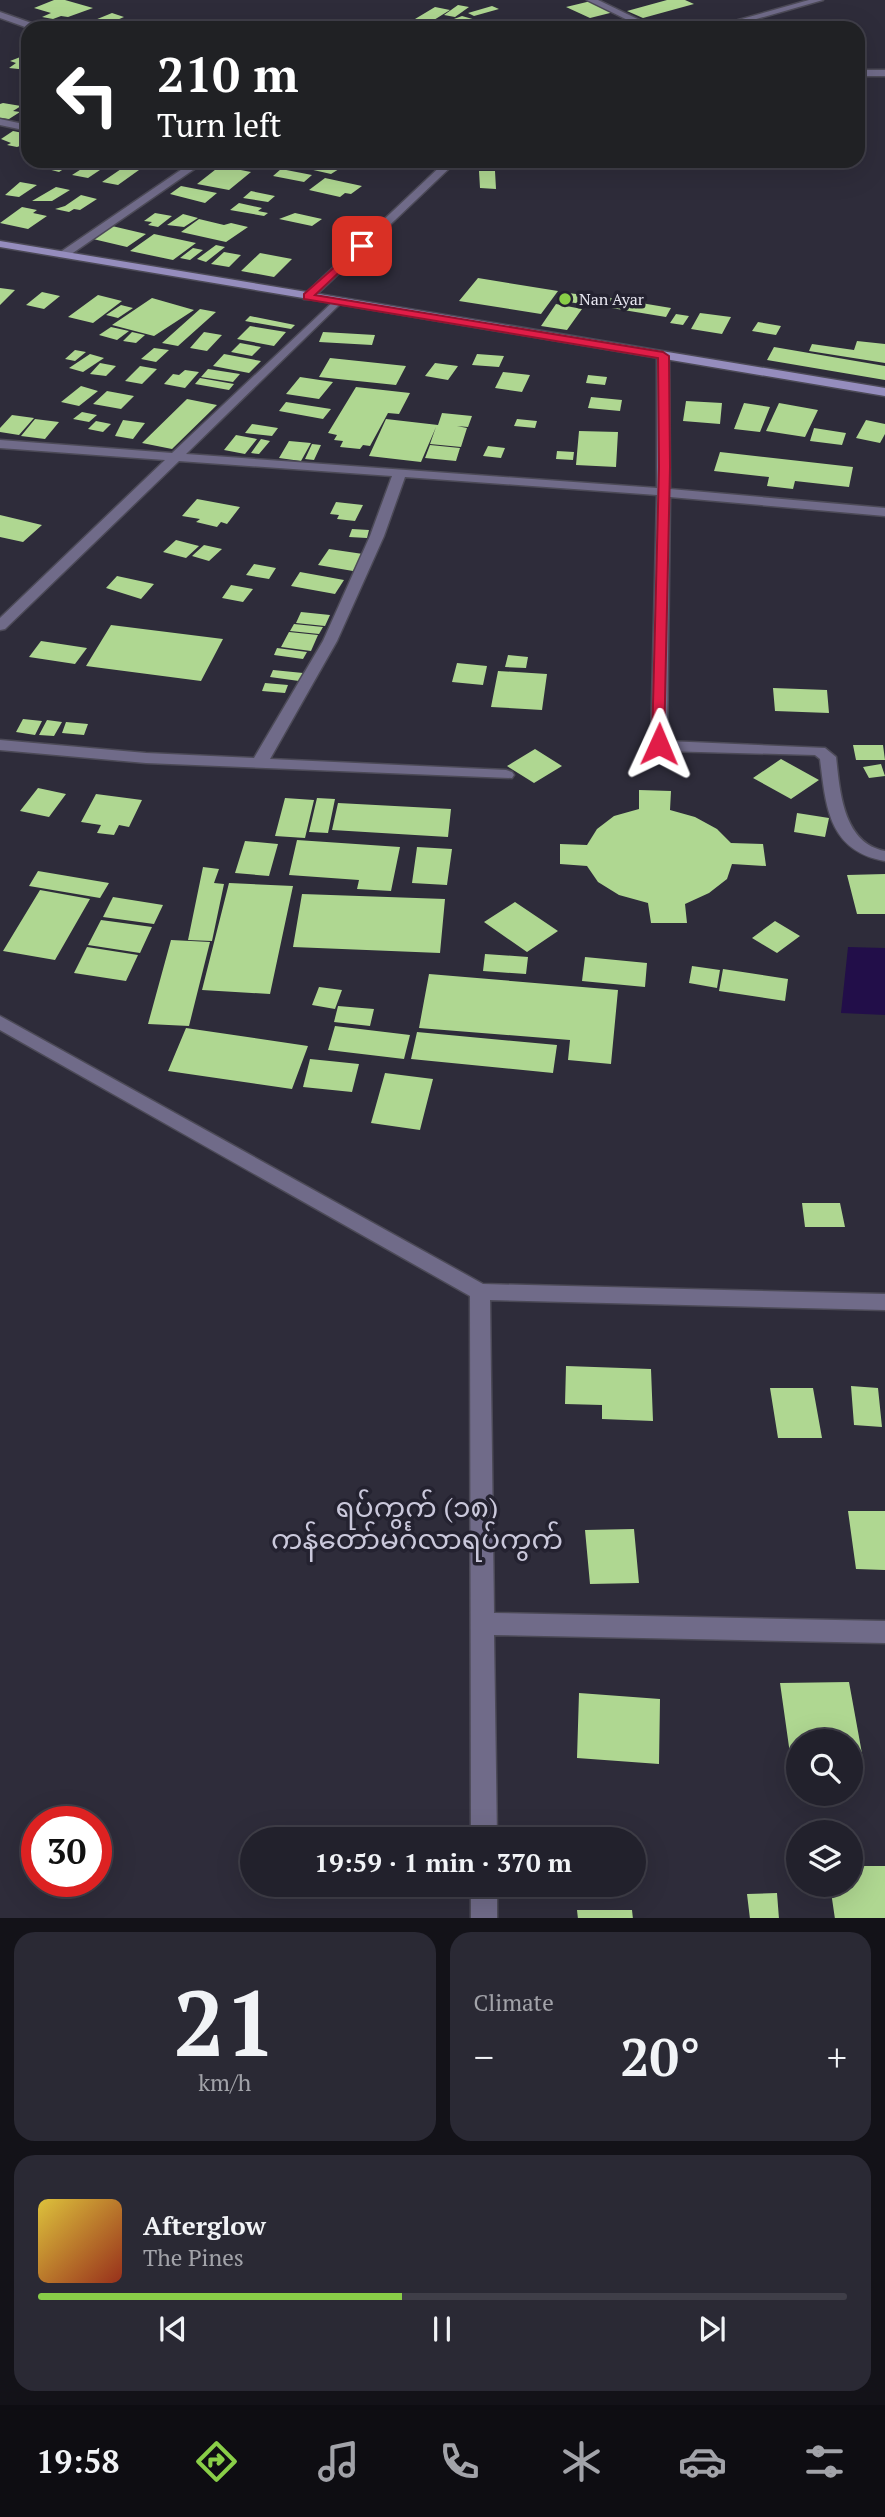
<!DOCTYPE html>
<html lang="en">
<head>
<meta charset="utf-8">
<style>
	:root { --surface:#22212c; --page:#2a2934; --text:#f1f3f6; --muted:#a2a3a9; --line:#3f3e48; --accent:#89ce48 }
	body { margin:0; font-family:"PT Serif","Noto Sans Myanmar",serif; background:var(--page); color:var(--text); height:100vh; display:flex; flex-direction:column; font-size:26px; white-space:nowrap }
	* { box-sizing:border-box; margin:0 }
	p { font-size:23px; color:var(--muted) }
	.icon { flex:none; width:38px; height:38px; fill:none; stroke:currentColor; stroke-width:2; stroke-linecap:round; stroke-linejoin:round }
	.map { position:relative; height:1918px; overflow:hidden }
	.drawer { display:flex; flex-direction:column; gap:14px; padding:14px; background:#131218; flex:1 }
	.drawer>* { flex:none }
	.top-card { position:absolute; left:21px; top:21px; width:844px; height:147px; border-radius:21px; box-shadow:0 7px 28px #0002,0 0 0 2px var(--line); background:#202124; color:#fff; overflow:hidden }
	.fabs { position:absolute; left:786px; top:1729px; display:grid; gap:14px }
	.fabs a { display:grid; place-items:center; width:77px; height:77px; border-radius:50%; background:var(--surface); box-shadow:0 7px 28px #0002,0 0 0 2px var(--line); font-size:35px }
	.speed { position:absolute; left:21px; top:1806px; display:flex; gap:14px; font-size:35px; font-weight:700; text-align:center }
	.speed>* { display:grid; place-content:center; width:91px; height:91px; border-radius:50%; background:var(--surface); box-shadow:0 7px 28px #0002,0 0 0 2px var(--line); line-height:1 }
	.speed .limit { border:10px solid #d22; background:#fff; color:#111 }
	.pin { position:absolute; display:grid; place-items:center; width:60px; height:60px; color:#fff; margin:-30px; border-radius:14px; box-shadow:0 4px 10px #0006 }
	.me { position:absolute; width:77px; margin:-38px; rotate:1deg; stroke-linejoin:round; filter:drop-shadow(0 0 5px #0008) }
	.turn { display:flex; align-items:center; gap:24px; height:147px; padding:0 21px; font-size:32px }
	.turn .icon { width:91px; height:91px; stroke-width:2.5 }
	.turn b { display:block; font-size:49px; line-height:60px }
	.big { font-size:52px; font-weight:600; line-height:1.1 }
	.drawer .card { flex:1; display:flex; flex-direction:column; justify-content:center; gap:10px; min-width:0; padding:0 24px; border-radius:21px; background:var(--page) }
	.drawer .dial { align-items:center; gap:0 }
	.dial b { font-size:91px; line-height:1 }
	.song { display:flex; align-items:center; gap:21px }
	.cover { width:84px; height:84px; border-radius:10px; background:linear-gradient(135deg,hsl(50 70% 55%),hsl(10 70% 35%)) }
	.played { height:7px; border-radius:4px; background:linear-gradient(90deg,var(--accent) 45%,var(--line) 45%) }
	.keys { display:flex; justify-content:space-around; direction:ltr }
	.heat { display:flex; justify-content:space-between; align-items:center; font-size:38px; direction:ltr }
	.drawer .tiles { flex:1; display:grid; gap:14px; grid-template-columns:1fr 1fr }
	.card:last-child { grid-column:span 2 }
	.trip { position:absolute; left:240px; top:1827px; width:406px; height:70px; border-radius:35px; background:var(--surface); box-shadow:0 7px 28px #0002,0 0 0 2px var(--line); font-weight:600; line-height:70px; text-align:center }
	.menu { display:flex; height:112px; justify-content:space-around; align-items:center; background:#0e0d12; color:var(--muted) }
	.menu .icon { width:49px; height:49px }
	.menu .current { color:var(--accent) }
	.menu b { font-size:32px; color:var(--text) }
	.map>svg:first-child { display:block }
</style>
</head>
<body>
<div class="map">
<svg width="885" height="1919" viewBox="0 0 885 1919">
	<rect width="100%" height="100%" fill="#2e2c3a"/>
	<!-- water -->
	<path fill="#220e49" d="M 848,947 L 885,948 L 885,1015 L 841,1013 Z"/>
	<!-- building -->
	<path fill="#afd791" d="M 54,0 L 65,0 L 93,8 L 68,17 L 61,16 L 53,19 L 42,17 L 51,13 L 34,8 Z
		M 667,0 L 685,0 L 694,4 L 643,18 L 627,11 Z
		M 591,1 L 614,12 L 590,18 L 566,7 Z
		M 458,5 L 469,7 L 455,17 L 444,15 Z
		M 492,6 L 499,9 L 474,16 L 468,13 Z
		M 435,7 L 450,10 L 421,28 L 400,28 Z
		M 112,13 L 124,17 L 103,26 L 90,22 Z
		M 462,16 L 476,20 L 471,22 L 474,23 L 481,20 L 494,24 L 487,26 L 479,24 L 468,28 L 430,28 Z
		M 127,19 L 143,24 L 133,28 L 108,27 Z
		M 28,54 L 28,70 L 9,68 L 16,63 L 10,61 Z
		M 3,103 L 21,106 L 13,111 L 20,112 L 9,119 L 0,118 L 0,104 Z
		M 13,131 L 28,134 L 28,143 L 17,147 L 7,145 L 11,143 L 1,139 Z
		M 55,161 L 76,161 L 59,172 L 44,168 Z
		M 93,161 L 109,164 L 88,178 L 72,175 L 83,168 L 77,167 Z
		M 367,161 L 414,161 L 406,167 L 389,164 L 382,170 L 362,166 Z
		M 307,162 L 339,169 L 331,174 L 300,167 Z
		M 220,166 L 251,172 L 229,190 L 197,184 Z
		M 124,167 L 139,170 L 118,185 L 102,182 Z
		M 281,169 L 312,175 L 304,182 L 273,176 Z
		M 479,171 L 495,171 L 496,189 L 480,188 Z
		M 325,178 L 362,186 L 351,194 L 345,193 L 340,197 L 309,190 Z
		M 20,182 L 37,185 L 19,197 L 5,195 Z
		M 181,186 L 217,193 L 205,203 L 170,194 Z
		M 56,187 L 70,190 L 52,201 L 32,201 Z
		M 251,191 L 275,196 L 268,202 L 243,198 Z
		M 81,195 L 97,199 L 80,210 L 74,209 L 69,212 L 55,209 L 65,206 Z
		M 239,203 L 262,208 L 258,211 L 268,213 L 264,216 L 230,210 Z
		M 22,207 L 37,210 L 33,213 L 47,216 L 28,229 L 0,223 Z
		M 155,213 L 172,216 L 158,227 L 148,225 L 152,222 L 144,221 Z
		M 295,213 L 322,219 L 312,226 L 279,219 Z
		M 183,214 L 198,218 L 184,227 L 167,225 Z
		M 199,219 L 224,225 L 231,223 L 248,227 L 226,242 L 181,232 Z
		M 112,226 L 146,234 L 127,247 L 93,239 Z
		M 154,234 L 196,243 L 173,260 L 130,251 Z
		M 216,245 L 225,247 L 206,262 L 197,259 Z
		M 193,248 L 203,250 L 190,260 L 180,258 Z
		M 224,252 L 241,255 L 229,267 L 211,264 Z
		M 260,253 L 292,259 L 274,277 L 241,271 Z
		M 478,278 L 558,291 L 541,314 L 459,301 Z
		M 0,288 L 15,290 L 0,305 Z
		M 42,292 L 60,296 L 44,309 L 26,305 Z
		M 568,293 L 592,296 L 587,305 L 563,301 Z
		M 98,295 L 122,301 L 93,323 L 68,317 Z
		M 599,296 L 671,308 L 666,317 L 593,305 Z
		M 152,298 L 194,310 L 154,336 L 112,325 Z
		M 556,304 L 582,309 L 567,330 L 541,326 Z
		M 121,305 L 133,308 L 118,318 L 106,315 Z
		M 200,309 L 216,312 L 178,346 L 162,343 Z
		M 700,313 L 731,317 L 722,334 L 691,329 Z
		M 676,314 L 689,316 L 683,325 L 670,323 Z
		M 250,316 L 295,325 L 291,329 L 245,321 Z
		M 758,322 L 781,326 L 776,335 L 752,331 Z
		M 250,326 L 286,332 L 274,346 L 237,339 Z
		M 111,327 L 129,331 L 117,340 L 99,335 Z
		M 132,332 L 145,335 L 136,343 L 123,341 Z
		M 204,332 L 222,335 L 207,351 L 190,348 Z
		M 323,332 L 375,335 L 372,345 L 319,342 Z
		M 857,341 L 885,344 L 885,363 L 809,351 L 812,344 L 854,350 Z
		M 240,343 L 261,347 L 252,356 L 231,352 Z
		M 774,347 L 885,366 L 885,380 L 767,360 Z
		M 154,348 L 169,350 L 156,362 L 141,359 Z
		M 75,350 L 86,352 L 75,361 L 65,359 Z
		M 90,354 L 104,358 L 83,372 L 69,368 Z
		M 224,354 L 261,361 L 249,373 L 213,366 Z
		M 477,354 L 504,356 L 499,367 L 472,365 Z
		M 330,358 L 406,366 L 396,385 L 319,377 Z
		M 100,363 L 116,366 L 106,376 L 90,374 Z
		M 435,363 L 458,366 L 448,380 L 425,376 Z
		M 140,366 L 157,369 L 142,384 L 125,381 Z
		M 208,369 L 240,374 L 233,382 L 201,377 Z
		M 185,370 L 199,372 L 185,388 L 164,384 L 173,374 L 179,375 Z
		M 503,372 L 530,375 L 522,392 L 495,388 Z
		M 588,375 L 607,377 L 605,385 L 586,383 Z
		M 300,377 L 333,382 L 319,399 L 286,394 Z
		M 200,378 L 234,384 L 229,390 L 195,384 Z
		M 81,386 L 98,391 L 79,406 L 61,402 Z
		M 356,387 L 410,393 L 399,414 L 388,413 L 370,446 L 363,445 L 360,449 L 340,447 L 343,441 L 334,440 L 337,435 L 328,433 Z
		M 107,391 L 134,396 L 121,409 L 93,404 Z
		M 591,397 L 622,400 L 620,411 L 588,408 Z
		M 187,399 L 217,405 L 172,449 L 142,443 Z
		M 686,401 L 722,403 L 720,424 L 683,421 Z
		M 286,402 L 331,409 L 323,419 L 279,411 Z
		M 744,403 L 770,407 L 760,432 L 734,429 Z
		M 779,403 L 818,410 L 805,437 L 766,431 Z
		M 82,412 L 97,415 L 89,422 L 73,419 Z
		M 442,413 L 472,416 L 468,427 L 457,426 L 467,428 L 461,447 L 430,444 L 436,427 L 421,462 L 369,456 L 386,419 L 438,425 Z
		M 12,415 L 34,418 L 19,435 L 0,432 L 0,428 Z
		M 35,419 L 59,422 L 45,439 L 21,436 Z
		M 517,419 L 537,421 L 535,428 L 514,426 Z
		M 123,420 L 145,423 L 133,439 L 115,436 Z
		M 866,420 L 885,424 L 885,434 L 880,443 L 856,438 Z
		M 96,421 L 111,424 L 103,432 L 88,429 Z
		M 252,424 L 278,428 L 272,436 L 245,433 Z
		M 814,428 L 846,433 L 842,445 L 810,441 Z
		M 579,431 L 618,432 L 616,467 L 576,465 Z
		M 236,435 L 257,439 L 245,454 L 224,450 Z
		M 261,439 L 270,441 L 259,454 L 251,453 Z
		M 289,441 L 311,443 L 301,461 L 279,458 Z
		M 312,444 L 321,445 L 314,460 L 305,459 Z
		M 430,445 L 460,448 L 456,461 L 425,458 Z
		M 488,446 L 505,448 L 501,458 L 483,456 Z
		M 557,451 L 574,452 L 573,460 L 556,459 Z
		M 720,452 L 853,467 L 849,487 L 795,481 L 793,489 L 767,486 L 769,477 L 714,471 Z
		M 197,499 L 240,507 L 227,524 L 221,522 L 217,527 L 196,522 L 200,519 L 182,516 Z
		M 336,502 L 363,505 L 355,521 L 337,519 L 339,515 L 330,514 Z
		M 0,515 L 42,525 L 23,542 L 0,537 Z
		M 352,529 L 369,530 L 367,538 L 349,537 Z
		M 176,540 L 199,546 L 186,558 L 163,552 Z
		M 204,545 L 222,549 L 209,561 L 192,556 Z
		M 329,549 L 363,554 L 353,571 L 318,565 Z
		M 254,564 L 276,568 L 269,579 L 246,575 Z
		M 300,572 L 344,580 L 335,594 L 291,586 Z
		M 117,576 L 154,584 L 141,599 L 106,588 Z
		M 231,585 L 253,589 L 243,602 L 222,598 Z
		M 301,612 L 330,615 L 325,626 L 296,623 Z
		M 294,624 L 323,627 L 319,634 L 290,631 Z
		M 111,625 L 223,639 L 201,681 L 86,666 Z
		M 289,632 L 318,635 L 311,651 L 281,647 Z
		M 41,641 L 87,648 L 75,664 L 29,657 Z
		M 277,648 L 307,652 L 303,659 L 274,655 Z
		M 508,655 L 528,657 L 526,668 L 505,667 Z
		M 457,663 L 487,666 L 483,685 L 452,682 Z
		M 273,670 L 303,673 L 299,681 L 270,677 Z
		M 498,671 L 547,674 L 542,710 L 491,707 Z
		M 265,683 L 288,685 L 285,693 L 262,691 Z
		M 773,688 L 827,690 L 829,713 L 775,711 Z
		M 23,719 L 42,721 L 35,735 L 16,732 Z
		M 47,720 L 62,722 L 54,736 L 39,735 Z
		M 66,722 L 88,724 L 84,735 L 62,733 Z
		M 853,745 L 883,745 L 885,760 L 856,760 Z
		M 535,749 L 562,766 L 534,783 L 507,766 Z
		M 781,759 L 819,780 L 791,799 L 753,778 Z
		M 881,764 L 885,776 L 869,778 L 863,767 Z
		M 38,788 L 66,794 L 49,817 L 20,811 Z
		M 639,790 L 671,791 L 670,810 L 695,817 L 717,829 L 731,843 L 763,844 L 766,866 L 732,864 L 727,879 L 709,893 L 685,904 L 687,923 L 651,923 L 648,903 L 619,895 L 598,882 L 587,866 L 560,864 L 560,844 L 587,845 L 597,829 L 614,816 L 639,809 Z
		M 96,794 L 142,800 L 129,827 L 119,825 L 114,835 L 97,833 L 101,825 L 81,822 Z
		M 285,798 L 314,800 L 305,838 L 275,836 Z
		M 317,798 L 335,799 L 328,833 L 309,832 Z
		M 338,803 L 451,809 L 448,837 L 332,830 Z
		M 797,813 L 829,818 L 825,837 L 794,832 Z
		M 297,840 L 400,847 L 391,891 L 357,889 L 359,880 L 289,875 Z
		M 245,841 L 278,844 L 269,876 L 235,873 Z
		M 417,847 L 452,849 L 447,885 L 412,883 Z
		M 203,867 L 219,869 L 214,883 L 224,884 L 212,941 L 188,940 Z
		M 38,871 L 109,883 L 100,898 L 29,886 Z
		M 885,874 L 885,914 L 857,914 L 847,875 Z
		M 229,883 L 293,886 L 270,994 L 202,990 Z
		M 40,890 L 90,899 L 55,960 L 3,951 Z
		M 302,894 L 445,899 L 440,953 L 293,947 Z
		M 113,897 L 163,905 L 154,924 L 103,917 Z
		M 515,902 L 558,931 L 527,952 L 484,922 Z
		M 101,920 L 152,927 L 140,953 L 88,945 Z
		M 775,921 L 800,936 L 777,953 L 752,938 Z
		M 171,940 L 210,942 L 189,1026 L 148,1024 Z
		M 87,947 L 138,955 L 126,981 L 74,973 Z
		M 485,954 L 528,957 L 526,974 L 483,971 Z
		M 585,957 L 647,963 L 645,987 L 582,981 Z
		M 692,966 L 720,970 L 717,988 L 689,983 Z
		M 723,969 L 788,979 L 785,1001 L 719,991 Z
		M 429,974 L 618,990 L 611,1064 L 568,1060 L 570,1040 L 419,1028 Z
		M 319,987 L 342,990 L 335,1009 L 312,1005 Z
		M 338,1006 L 374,1009 L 370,1026 L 334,1022 Z
		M 335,1026 L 410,1035 L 404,1059 L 328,1050 Z
		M 186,1028 L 308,1046 L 292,1089 L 168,1071 Z
		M 417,1032 L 557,1045 L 553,1073 L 411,1059 Z
		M 310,1059 L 359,1064 L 352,1092 L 303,1087 Z
		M 385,1073 L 433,1079 L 420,1130 L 371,1123 Z
		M 802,1203 L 840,1203 L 845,1227 L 805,1227 Z
		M 566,1366 L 651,1369 L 653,1421 L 602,1419 L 602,1405 L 565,1404 Z
		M 851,1386 L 878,1388 L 882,1427 L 854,1425 Z
		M 770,1388 L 813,1388 L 822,1438 L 778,1438 Z
		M 848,1511 L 885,1511 L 885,1570 L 856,1569 Z
		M 634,1529 L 639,1583 L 590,1584 L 585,1530 Z
		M 849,1682 L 863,1759 L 850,1759 L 850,1741 L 798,1741 L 798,1760 L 791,1761 L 780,1683 Z
		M 579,1693 L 660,1699 L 659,1764 L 577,1758 Z
		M 850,1866 L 885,1866 L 885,1919 L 835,1919 L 830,1885 L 850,1885 Z
		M 777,1893 L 779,1919 L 750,1919 L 747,1894 Z
		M 577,1910 L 632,1910 L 633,1919 L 578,1919 Z"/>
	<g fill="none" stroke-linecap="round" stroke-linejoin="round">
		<!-- minor casing -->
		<g stroke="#4c4a57" stroke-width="3">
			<path id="minor" d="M 587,0 L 598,0 L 656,28 L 644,28 Z
				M 809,0 L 823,0 L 725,28 L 710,28 Z
				M 0,12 L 40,26 L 42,28 L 28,28 L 0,18 Z
				M 858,70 L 885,70 L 885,76 L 858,76 Z
				M 0,119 L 28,125 L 28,131 L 0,125 Z
				M 194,161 L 206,161 L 67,257 L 59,257 L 59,253 Z
				M 446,161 L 457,161 L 312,299 L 304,299 L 304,295 Z
				M 336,299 L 340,300 L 340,304 L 186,454 L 657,488 L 657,356 L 663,352 L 669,356 L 670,489 L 885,508 L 885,516 L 670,497 L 667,741 L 825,748 L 836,757 C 840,792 843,843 885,851 L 885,861 C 829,851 826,808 820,759 L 815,755 L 664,751 L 651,744 L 657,495 L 405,477 L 384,536 L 337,641 L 270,759 L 506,770 L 512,772 L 514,775 L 512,778 L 146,763 L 0,750 L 0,740 L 146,753 L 254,758 L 323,641 L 370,536 L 392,476 L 179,461 L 5,629 L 0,630 L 0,618 L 165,460 L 0,448 L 0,440 L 172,453 Z
				M 0,1016 L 483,1284 L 885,1294 L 885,1310 L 490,1300 L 494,1613 L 885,1621 L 885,1643 L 494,1635 L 497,1839 L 471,1839 L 470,1296 L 0,1030 Z
				M 471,1885 L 497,1885 L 497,1919 L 471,1919 Z"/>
		</g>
		<!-- secondary casing -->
		<g stroke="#4c4a57" stroke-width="3">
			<path id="secondary" d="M 0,241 L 885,388 L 885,396 L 0,247 Z"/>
		</g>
		<!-- minor -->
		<use href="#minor" fill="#706b89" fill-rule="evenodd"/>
		<!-- secondary -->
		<use href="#secondary" fill="#958dbd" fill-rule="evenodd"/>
	</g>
	<!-- route -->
	<path fill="#e11d48" stroke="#92132f" stroke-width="2" d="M 362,243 L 365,244 L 365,248 L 315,295 L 663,352 L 669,356 L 670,467 L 664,747 L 659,748 L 652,744 L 659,467 L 658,358 L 304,299 L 304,294 Z"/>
	<!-- markers -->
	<circle fill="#89ce48" stroke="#242230" stroke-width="2.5" cx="565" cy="299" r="7"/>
	<g text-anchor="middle" stroke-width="7" stroke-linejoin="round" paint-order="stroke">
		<!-- far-poi labels -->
		<g font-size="16" fill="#e8e7f1" stroke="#242230" text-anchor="start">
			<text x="579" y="305">Nan Ayar</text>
		</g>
		<!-- near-quarter labels -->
		<g font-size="28" fill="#cac8db" stroke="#242230">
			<text x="417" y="1517">ရပ်ကွက် (၁၈)<tspan x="417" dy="32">ကန်တော်မင်္ဂလာရပ်ကွက်</tspan></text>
		</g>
	</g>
</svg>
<div class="fabs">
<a><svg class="icon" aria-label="search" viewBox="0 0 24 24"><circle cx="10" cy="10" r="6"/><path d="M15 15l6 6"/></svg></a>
<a><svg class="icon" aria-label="layers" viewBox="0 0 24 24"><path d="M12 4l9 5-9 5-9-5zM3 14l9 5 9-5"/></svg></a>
</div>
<div class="speed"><div class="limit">30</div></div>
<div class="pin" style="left:362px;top:246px;background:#d93025"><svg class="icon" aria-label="arrive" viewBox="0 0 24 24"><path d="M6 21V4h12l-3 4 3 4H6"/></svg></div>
<svg class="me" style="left:659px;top:744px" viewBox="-20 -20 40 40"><path d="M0-17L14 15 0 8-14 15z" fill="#e11d48" stroke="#fff" stroke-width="4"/></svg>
<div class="trip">19:59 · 1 min · 370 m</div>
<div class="top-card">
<div class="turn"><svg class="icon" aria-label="left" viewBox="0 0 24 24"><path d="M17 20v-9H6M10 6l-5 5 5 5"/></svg><div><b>210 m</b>Turn left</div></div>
</div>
</div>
<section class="drawer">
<div class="tiles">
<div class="card dial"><b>21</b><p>km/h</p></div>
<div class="card"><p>Climate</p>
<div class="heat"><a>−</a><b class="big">20°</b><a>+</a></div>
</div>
<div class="card">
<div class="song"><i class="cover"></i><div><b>Afterglow</b><p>The Pines</p></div></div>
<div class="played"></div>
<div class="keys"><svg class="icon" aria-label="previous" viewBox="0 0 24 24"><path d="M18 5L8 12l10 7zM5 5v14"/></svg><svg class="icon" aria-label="pause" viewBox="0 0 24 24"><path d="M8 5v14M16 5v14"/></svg><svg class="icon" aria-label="next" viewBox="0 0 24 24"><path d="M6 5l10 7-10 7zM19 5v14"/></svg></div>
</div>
</div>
</section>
<nav class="menu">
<b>19:58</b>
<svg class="icon current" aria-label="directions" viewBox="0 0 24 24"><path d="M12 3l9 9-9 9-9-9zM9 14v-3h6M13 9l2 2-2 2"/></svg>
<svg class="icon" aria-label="music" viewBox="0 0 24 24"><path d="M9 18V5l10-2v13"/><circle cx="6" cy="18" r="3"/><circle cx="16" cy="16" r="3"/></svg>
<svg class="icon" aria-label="phone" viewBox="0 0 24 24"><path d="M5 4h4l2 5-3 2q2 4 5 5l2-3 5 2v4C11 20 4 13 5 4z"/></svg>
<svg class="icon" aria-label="climate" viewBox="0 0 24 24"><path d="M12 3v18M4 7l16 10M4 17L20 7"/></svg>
<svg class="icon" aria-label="car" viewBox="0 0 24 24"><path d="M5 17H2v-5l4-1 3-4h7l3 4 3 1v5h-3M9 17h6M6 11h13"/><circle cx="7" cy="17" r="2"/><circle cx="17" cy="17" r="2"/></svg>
<svg class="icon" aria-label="filters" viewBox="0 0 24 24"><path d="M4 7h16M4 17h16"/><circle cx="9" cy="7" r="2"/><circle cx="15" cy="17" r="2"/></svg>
</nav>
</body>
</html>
